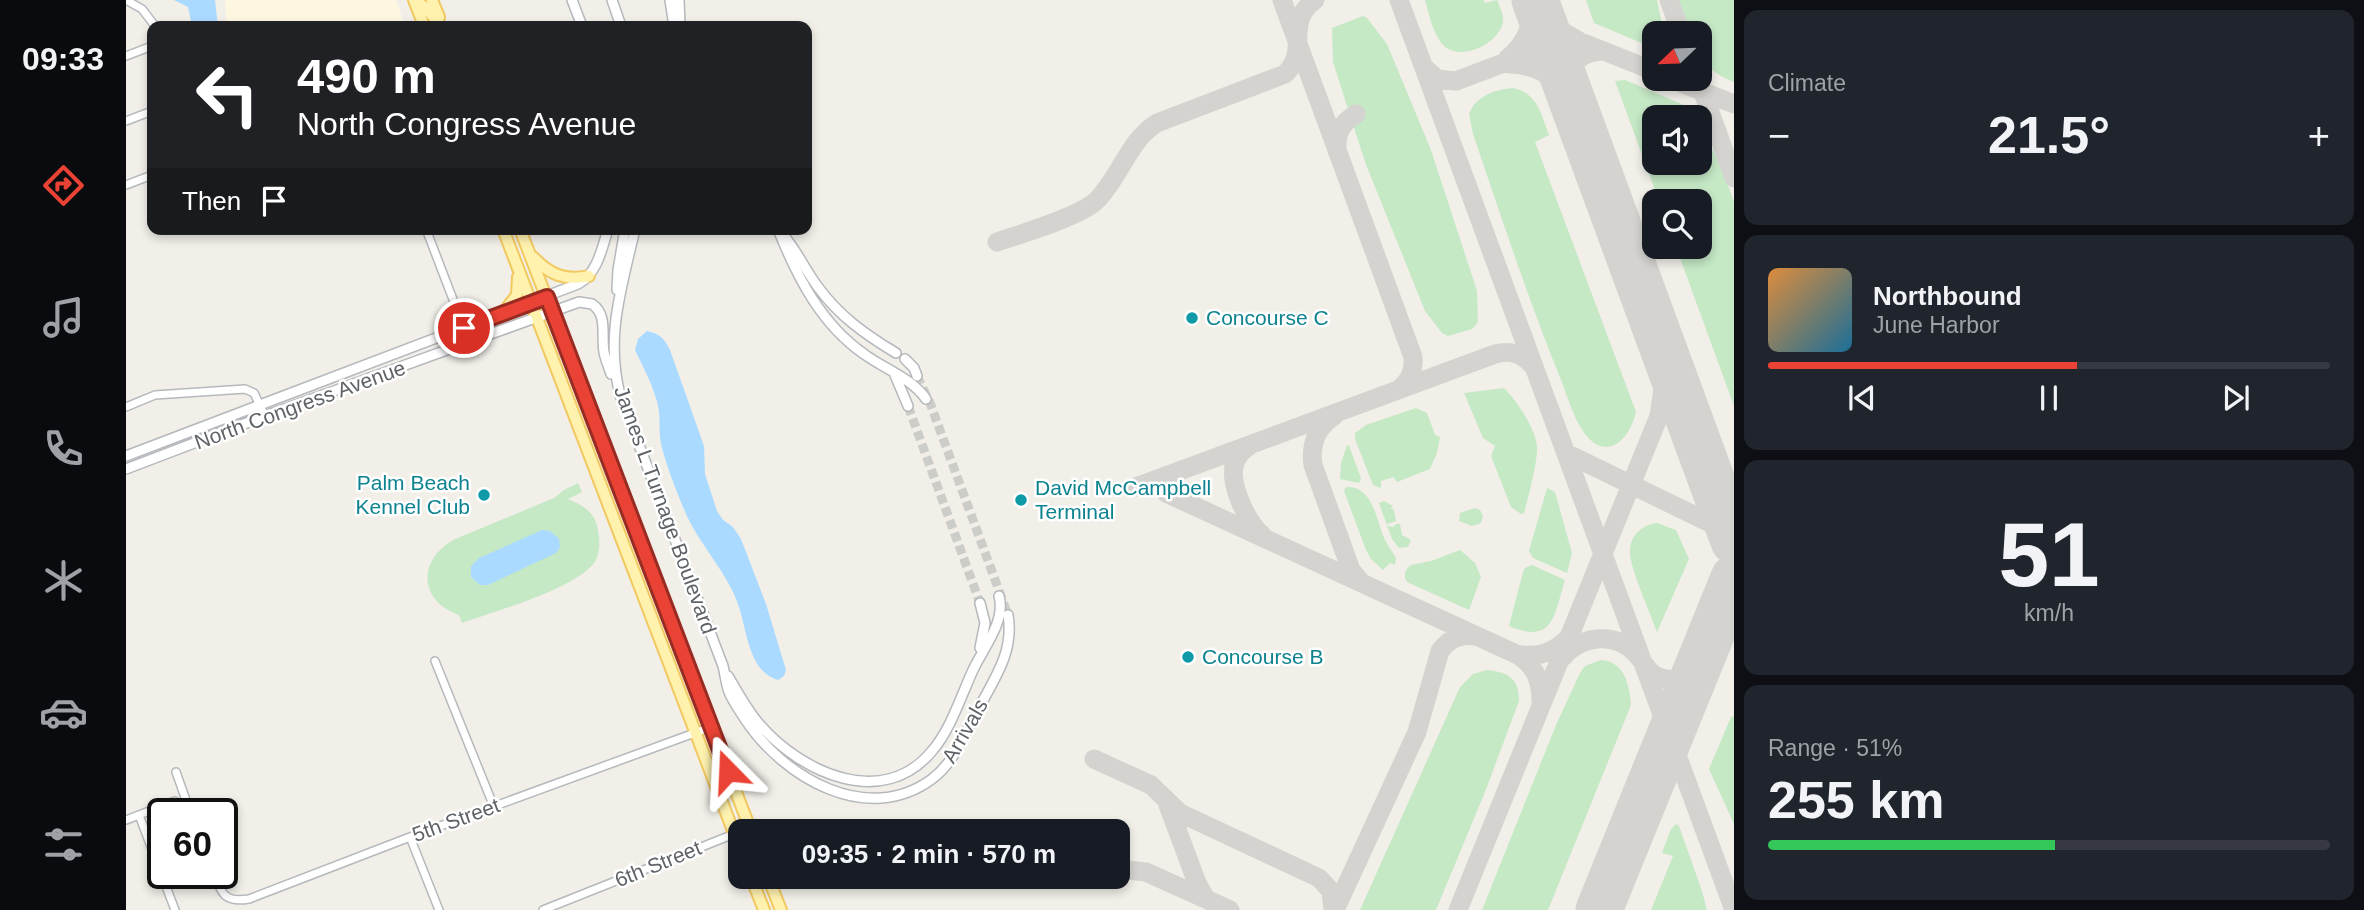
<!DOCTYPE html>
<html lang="en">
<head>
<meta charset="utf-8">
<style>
	:root { --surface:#171b24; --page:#20242c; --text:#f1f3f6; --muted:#9ea1a6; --line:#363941; --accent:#ea4335 }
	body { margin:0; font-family:Arial,sans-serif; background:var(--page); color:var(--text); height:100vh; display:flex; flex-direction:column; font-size:26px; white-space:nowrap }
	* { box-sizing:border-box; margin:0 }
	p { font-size:23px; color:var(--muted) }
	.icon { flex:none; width:38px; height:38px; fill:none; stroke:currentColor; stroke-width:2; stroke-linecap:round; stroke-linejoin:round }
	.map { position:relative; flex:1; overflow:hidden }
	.side { display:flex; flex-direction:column; gap:10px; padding:10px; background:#0d0f14; width:630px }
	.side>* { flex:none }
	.banner { position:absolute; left:21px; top:21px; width:665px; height:214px; border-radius:14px; box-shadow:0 4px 10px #0003; background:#202124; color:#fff; overflow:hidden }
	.needle { width:46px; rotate:247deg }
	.buttons { position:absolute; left:1516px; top:21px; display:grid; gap:14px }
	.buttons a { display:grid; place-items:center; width:70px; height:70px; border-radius:14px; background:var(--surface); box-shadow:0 4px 10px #0003; font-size:35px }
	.speed { position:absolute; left:21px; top:798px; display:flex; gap:14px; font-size:35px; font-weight:700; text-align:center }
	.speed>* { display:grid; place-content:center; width:91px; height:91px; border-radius:50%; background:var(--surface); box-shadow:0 4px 10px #0003; line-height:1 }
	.speed .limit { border:4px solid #111; border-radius:10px; background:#fff; color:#111 }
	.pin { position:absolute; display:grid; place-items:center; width:60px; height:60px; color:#fff; margin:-30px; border:4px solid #fff; border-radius:50%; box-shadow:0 2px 7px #0007 }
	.me { position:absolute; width:77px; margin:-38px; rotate:339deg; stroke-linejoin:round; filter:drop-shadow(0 0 5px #0008) }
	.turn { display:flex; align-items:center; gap:24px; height:147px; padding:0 35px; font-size:32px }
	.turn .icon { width:91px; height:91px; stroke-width:2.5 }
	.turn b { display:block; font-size:49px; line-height:60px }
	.then { display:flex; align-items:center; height:66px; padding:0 35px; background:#0003; gap:14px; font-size:26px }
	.big { font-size:52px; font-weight:600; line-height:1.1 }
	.side .card { flex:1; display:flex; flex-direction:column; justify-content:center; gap:10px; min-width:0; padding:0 24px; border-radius:14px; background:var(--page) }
	.side .dial { align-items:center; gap:0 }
	.dial b { font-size:91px; line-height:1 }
	.song { display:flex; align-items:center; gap:21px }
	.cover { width:84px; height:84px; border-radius:10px; background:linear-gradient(135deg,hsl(30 70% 55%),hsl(200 70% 35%)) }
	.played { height:7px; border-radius:4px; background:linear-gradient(90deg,var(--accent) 55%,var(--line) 55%) }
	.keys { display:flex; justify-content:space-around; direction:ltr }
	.heat { display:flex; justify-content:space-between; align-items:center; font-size:38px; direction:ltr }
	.charge { height:10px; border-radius:5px; background:linear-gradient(90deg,#34c759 51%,var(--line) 0) }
	.trip { position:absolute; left:602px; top:819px; width:402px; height:70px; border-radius:14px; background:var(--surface); box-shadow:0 4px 10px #0003; font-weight:600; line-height:70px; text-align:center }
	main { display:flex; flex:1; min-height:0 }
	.tab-bar { display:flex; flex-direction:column; width:126px; justify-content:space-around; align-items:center; background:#090b0e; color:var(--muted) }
	.tab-bar .icon { width:49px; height:49px }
	.tab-bar .active { color:var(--accent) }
	.tab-bar b { font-size:32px; color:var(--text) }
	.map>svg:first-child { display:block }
</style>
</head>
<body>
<main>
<nav class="tab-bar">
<b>09:33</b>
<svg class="icon active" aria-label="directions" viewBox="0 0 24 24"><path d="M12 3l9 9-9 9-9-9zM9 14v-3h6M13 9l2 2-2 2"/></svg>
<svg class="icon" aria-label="music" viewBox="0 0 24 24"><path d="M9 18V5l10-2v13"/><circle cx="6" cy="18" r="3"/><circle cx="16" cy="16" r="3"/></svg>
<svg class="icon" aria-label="phone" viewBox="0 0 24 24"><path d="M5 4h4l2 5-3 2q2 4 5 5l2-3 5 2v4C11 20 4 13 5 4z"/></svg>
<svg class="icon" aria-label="climate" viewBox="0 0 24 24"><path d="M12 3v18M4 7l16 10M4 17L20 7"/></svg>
<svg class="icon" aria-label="car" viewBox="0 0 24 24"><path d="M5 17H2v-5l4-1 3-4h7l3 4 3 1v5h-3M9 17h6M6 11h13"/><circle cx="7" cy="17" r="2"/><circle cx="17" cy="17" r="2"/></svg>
<svg class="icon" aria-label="filters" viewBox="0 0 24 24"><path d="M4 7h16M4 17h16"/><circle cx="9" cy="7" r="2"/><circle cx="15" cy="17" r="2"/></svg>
</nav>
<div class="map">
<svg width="1608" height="910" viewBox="0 0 1608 910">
	<rect width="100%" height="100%" fill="#f1efe8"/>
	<!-- commercial -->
	<path fill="#fef7e0" d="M 99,0 L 270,0 L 279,26 L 101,26 Z"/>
	<!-- green -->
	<path fill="#c5e8c5" d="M 1299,0 L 1357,0 L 1359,3 L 1371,0 C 1373,6 1378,14 1377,21 C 1375,43 1334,63 1317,45 C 1307,34 1303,14 1299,0 Z
		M 1460,0 L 1531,0 L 1538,33 L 1528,33 L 1528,47 L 1525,47 L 1468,23 Z
		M 1553,0 L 1608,0 L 1608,82 C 1583,72 1573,61 1573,33 L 1565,33 Z
		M 1237,16 L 1241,18 L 1261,44 L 1305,150 L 1351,291 L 1352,322 L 1346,329 L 1322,336 L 1316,333 L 1299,311 L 1239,162 L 1207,62 L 1206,28 Z
		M 1499,80 L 1565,108 L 1570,117 L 1528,117 L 1528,163 L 1573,163 L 1573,122 L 1597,171 L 1608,202 L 1608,406 L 1550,247 L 1573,247 L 1573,201 L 1533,201 L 1489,81 Z
		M 1386,88 C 1411,92 1415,113 1423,135 L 1409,142 L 1510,412 C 1504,438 1482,463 1459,434 C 1446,417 1440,390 1431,370 C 1400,293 1374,213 1347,134 L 1343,114 C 1350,96 1368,90 1386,88 Z
		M 1378,388 C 1391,401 1409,428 1411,446 C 1412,460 1402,499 1398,513 L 1395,514 L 1385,507 L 1365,456 L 1369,446 L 1357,438 L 1338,393 Z
		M 1290,408 L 1301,413 L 1309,435 L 1314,437 L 1311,453 L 1304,469 L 1271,482 L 1267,477 L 1255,481 L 1255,488 L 1247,485 L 1229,439 L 1229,433 L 1240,425 Z
		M 1221,445 L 1223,446 L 1235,478 L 1233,483 L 1214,479 L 1215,463 Z
		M 452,483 L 456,492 L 442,499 C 462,508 471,514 473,537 C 474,546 473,556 468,563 C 447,590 369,611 336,623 L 333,615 C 293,601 291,561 327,540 L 428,498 L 438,490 Z
		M 1220,487 C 1247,486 1250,519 1258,538 C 1261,545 1266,551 1270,558 L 1269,565 L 1264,563 L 1257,570 L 1245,559 L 1240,550 L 1218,491 Z
		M 1421,488 L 1429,492 L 1446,553 L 1441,573 L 1407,558 L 1403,551 Z
		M 1258,501 L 1267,506 L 1265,508 L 1268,510 L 1270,521 L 1261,524 L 1262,526 L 1267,527 L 1270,524 L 1274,524 L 1276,535 L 1285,540 L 1282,547 L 1273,548 L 1266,539 L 1253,503 Z
		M 1349,508 L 1354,510 L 1357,516 L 1355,523 L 1346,526 L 1333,521 L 1334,513 Z
		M 1531,523 L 1550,530 L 1563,559 L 1531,632 C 1525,615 1504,568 1504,553 C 1503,537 1515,525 1531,523 Z
		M 1334,550 L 1349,563 L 1355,577 L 1343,610 L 1281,582 C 1277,576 1279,569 1285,565 L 1305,561 Z
		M 1406,565 L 1439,580 C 1428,615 1428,645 1383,626 L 1397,572 L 1399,568 Z
		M 1475,660 C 1499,662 1503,684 1505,705 L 1422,910 L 1356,910 L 1430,725 L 1454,673 L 1459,666 Z
		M 1361,670 C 1382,672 1393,678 1393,701 L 1359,792 L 1310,910 L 1234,910 L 1334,687 L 1347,674 Z
		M 1608,716 L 1608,824 L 1583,769 L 1605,717 Z
		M 1550,824 L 1553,826 L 1576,891 L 1581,910 L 1525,910 L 1547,856 L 1536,853 L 1545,829 Z"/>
	<!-- water -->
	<path fill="#aadaff" d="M 48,0 L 89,0 L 92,26 L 66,26 L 62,7 Z
		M 521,331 C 534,334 538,338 544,350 L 578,446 L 579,474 L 591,511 L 597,520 L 607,527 L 615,539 L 640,604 L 660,670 L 658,676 L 652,680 C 623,672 621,631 613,607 C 602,573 575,547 560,514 C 551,493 542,470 536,448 C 532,434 535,419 532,405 C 527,385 518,369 509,350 L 512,339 Z
		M 416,530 L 424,531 L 433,539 L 434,547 L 430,553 L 362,585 L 354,585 L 345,577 L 345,566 L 353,558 Z"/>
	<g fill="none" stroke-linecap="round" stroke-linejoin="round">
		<!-- taxiway -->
		<path stroke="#d4d3d0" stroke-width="19" d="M 1156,0 L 1287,357 C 1288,371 1284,381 1272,390
			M 1273,0 L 1608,910
			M 1543,0 L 1555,33
			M 1411,5 L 1427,26 L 1453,41
			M 1381,59 C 1400,44 1408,24 1407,0
			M 1383,64 C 1410,64 1427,76 1444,96
			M 1298,67 L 1311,79 L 1330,81 L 1425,45 L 1446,42 L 1460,44 L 1528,71
			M 1545,79 L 1608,104
			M 1572,79 L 1608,178
			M 1440,86 C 1441,64 1456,51 1478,51
			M 1211,151 C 1210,134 1215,123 1230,114
			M 871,242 C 894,234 956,216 971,200 C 994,177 1003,140 1031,123 L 1159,74 C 1184,51 1158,22 1189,0
			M 1208,416 C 1191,427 1184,445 1187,465 L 1225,570 L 1235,582
			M 1123,446 C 1117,450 1111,456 1109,463 C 1102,483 1121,522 1136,535
			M 1440,453 L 1582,522 L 1595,530 L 1608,546
			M 1010,487 L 1369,354 C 1385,350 1396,353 1407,366
			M 1040,493 L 1390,654 C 1411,658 1428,653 1443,637
			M 1390,654 C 1409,665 1415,680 1415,702
			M 1436,658 C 1454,636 1488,631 1509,653 C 1516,660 1520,668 1527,674 C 1545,686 1565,676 1574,661
			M 968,759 L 1025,785 L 1054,813 L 1193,878 L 1205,891 L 1207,910
			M 1042,805 L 1071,883 L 1080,899
			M 992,869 L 1020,872 L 1104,910
			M 1209,910 L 1291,732 L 1314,651 C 1324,638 1334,634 1350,636
			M 1332,910 L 1533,416 L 1539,376 L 1531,333"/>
		<!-- runway -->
		<path stroke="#d4d3d0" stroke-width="47" d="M 1409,0 L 1608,541
			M 1473,910 L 1608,578"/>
		<!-- tertiary-tunnel -->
		<path stroke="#ccccc8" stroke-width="9" stroke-dasharray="9 4.5" stroke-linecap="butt" d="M 791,376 L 804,403 L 882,615
			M 782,406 L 854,603"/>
		<!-- minor casing -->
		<g stroke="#b5b8bc" stroke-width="10">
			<path id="minor" d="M 0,0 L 16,9 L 29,26
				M 0,56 L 26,46
				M 0,121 L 26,111
				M 0,185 L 26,175
				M 300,229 L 338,328
				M 0,407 L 29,395 L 119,389 L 128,393 L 139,416
				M 309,661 L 368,807
				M 50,772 L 65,814
				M 13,815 L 49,910
				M 0,820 L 49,801
				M 284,837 L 313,910
				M 88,873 C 95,894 99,903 123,899 L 284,837 L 585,727
				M 417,910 L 608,834"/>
		</g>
		<!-- tertiary casing -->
		<g stroke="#b5b8bc" stroke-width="12">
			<path id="tertiary" d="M 446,0 L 456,26
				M 486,0 L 495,26
				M 544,0 L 548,26
				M 553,0 L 554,26
				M 509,229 C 496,287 479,335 494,395 L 597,666 C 599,674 600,684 603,692 C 607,702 614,711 619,719 C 657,777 741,827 806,779 C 831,760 839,731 855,704 C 871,675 888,649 882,615
				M 652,229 C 671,277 695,324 738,354 C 757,368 787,379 800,399
				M 659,237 C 672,253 680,271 692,287 C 713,316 740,335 770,353
				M 491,290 L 492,270 L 499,229
				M 779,359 L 788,368 L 791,376
				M 769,375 L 782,406
				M 0,456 L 452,284 C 471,274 476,249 482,229
				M 0,469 L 139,416 L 453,302 L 466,304 C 482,315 475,335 478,352 C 479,359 483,367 485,374
				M 854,603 L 859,623 L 854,648
				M 602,676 C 612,693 621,710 634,725 C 676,773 757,810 806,751 C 825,729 835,696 847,670 C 857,648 880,622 873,596"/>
		</g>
		<!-- primary casing -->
		<g stroke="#f2c960" stroke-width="14">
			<path id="primary" d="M 288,0 L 298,26
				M 306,0 L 313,17
				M 289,1 L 299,7 L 315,26
				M 377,229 L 614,849
				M 394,229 L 625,831
				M 407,257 C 424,275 439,281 463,276
				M 377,313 L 391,295 L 392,277
				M 625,877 L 638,910
				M 642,877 L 655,910"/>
		</g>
		<!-- minor -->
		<use href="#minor" stroke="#fff" stroke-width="7"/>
		<!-- tertiary -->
		<use href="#tertiary" stroke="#fff" stroke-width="9"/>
		<!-- primary -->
		<use href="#primary" stroke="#fff2af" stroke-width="10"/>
	</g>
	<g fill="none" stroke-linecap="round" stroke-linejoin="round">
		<!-- route casing -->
		<g stroke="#982c22" stroke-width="18">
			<path id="route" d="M 338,328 L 421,297 L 602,771"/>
		</g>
		<!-- route -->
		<use href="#route" stroke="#ea4335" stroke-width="12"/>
	</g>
	<!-- markers -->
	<g fill="#0f9aa8" stroke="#fff" stroke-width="2.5">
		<circle cx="1066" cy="318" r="7"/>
		<circle cx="358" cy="495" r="7"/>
		<circle cx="895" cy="500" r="7"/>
		<circle cx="1062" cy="657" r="7"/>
	</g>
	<g text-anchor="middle" stroke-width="5" stroke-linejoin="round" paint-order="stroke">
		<!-- culture labels -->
		<g font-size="21" fill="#0d838f" stroke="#fff" text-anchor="start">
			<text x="1080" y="325">Concourse C</text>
			<text x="344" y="490" text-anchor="end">Palm Beach<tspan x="344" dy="24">Kennel Club</tspan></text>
			<text x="909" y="495">David McCampbell<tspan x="909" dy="24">Terminal</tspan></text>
			<text x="1076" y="664">Concourse B</text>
		</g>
		<!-- street labels -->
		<g font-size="21" fill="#5f6368" stroke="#fff">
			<text transform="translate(174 405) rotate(-20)" y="7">North Congress Avenue</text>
			<text transform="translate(539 510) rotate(70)" y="7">James L Turnage Boulevard</text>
			<text transform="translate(839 731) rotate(-60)" y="7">Arrivals</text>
			<text transform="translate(330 820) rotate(-20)" y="7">5th Street</text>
			<text transform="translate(532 864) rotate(-22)" y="7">6th Street</text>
		</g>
	</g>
</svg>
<div class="buttons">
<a><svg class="needle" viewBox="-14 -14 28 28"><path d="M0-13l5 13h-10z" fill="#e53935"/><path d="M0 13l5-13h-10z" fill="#9ea1a6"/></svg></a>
<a><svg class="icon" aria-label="sound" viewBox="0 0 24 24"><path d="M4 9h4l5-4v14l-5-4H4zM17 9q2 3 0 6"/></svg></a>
<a><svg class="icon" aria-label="search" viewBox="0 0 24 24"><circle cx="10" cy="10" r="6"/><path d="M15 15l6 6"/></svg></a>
</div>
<div class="speed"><div class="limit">60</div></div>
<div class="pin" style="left:338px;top:328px;background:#d93025"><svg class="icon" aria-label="arrive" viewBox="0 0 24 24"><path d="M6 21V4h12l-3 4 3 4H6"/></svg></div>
<svg class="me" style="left:602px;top:771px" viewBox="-20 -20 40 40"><path d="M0-17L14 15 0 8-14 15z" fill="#ea4335" stroke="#fff" stroke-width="4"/></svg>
<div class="trip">09:35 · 2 min · 570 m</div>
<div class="banner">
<div class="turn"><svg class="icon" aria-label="left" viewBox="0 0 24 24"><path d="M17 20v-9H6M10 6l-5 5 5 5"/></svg><div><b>490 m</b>North Congress Avenue</div></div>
<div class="then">Then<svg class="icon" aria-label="arrive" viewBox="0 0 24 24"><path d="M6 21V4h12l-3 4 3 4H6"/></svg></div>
</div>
</div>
<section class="side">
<div class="card"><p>Climate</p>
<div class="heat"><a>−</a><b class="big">21.5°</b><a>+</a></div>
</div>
<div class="card">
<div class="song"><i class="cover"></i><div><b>Northbound</b><p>June Harbor</p></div></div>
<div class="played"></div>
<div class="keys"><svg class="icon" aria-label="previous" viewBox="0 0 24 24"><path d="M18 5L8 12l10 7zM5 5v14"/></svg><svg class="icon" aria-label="pause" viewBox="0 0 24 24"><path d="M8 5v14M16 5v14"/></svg><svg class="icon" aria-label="next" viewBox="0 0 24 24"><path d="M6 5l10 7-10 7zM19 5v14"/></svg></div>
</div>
<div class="card dial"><b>51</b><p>km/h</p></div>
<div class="card"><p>Range · 51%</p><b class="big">255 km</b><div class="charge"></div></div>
</section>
</main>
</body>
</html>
